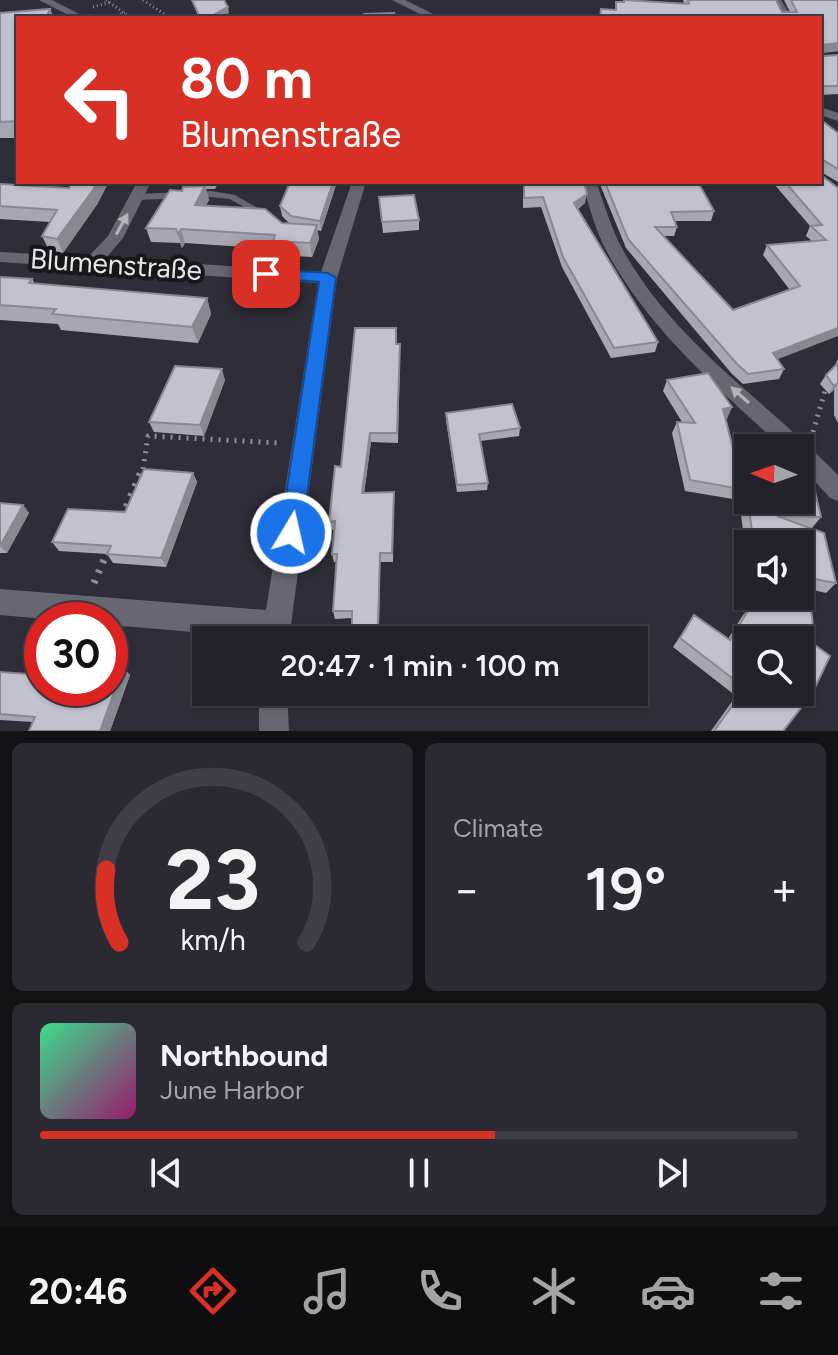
<!DOCTYPE html>
<html lang="en">
<head>
<meta charset="utf-8">
<style>
	:root { --surface:#23222a; --page:#2b2a32; --text:#f1f3f6; --muted:#a3a4a8; --line:#403f47; --accent:#d93025 }
	body { margin:0; font-family:Figtree,sans-serif; background:var(--page); color:var(--text); height:100vh; display:flex; flex-direction:column; font-size:30px; white-space:nowrap }
	* { box-sizing:border-box; margin:0 }
	p { font-size:26px; color:var(--muted) }
	.icon { flex:none; width:44px; height:44px; fill:none; stroke:currentColor; stroke-width:2; stroke-linecap:round; stroke-linejoin:round }
	.map { position:relative; height:731px; overflow:hidden }
	.panel { display:flex; flex-direction:column; gap:12px; padding:12px; background:#131317; flex:1 }
	.panel>* { flex:none }
	.guide { position:absolute; left:16px; top:16px; width:806px; height:168px; border-radius:0px; box-shadow:0 2px 6px #0004,0 0 0 2px var(--line); background:#d93025; color:#fff; overflow:hidden }
	.needle { width:52px; rotate:272deg }
	.controls { position:absolute; left:734px; top:434px; display:grid; gap:16px }
	.controls a { display:grid; place-items:center; width:80px; height:80px; border-radius:0px; background:var(--surface); box-shadow:0 2px 6px #0004,0 0 0 2px var(--line); font-size:40px }
	.speed { position:absolute; left:24px; top:602px; display:flex; gap:16px; font-size:40px; font-weight:700; text-align:center }
	.speed>* { display:grid; place-content:center; width:104px; height:104px; border-radius:50%; background:var(--surface); box-shadow:0 2px 6px #0004,0 0 0 2px var(--line); line-height:1 }
	.speed .limit { border:12px solid #d22; background:#fff; color:#111 }
	.pin { position:absolute; display:grid; place-items:center; width:68px; height:68px; color:#fff; margin:-34px; border-radius:16px; box-shadow:0 4px 12px #0006 }
	.me { position:absolute; width:88px; margin:-44px; rotate:9deg; stroke-linejoin:round; filter:drop-shadow(0 0 6px #0008) }
	.turn { display:flex; align-items:center; gap:28px; height:168px; padding:0 32px; font-size:36px }
	.turn .icon { width:104px; height:104px; stroke-width:2.5 }
	.turn b { display:block; font-size:56px; line-height:68px }
	.big { font-size:60px; font-weight:600; line-height:1.1 }
	.panel .card { flex:1; display:flex; flex-direction:column; justify-content:center; gap:12px; min-width:0; padding:0 28px; border-radius:12px; background:var(--page) }
	.panel .dial { align-items:center; gap:0 }
	.dial svg { height:208px; overflow:visible; fill:none; stroke:var(--line); stroke-width:7; stroke-linecap:round; text-anchor:middle }
	.dial text { fill:var(--text); stroke:none }
	.song { display:flex; align-items:center; gap:24px }
	.cover { width:96px; height:96px; border-radius:12px; background:linear-gradient(135deg,hsl(150 70% 55%),hsl(320 70% 35%)) }
	.played { height:8px; border-radius:4px; background:linear-gradient(90deg,var(--accent) 60%,var(--line) 60%) }
	.keys { display:flex; justify-content:space-around; direction:ltr }
	.heat { display:flex; justify-content:space-between; align-items:center; font-size:44px; direction:ltr }
	.panel .tiles { flex:1; display:grid; gap:12px; grid-template-columns:1fr 1fr }
	.card:last-child { grid-column:span 2 }
	.trip { position:absolute; left:192px; top:626px; width:456px; height:80px; border-radius:0px; background:var(--surface); box-shadow:0 2px 6px #0004,0 0 0 2px var(--line); font-weight:600; line-height:80px; text-align:center }
	.tab-bar { display:flex; height:128px; justify-content:space-around; align-items:center; background:#0e0e11; color:var(--muted) }
	.tab-bar .icon { width:56px; height:56px }
	.tab-bar .active { color:var(--accent) }
	.tab-bar b { font-size:36px; color:var(--text) }
	.map>svg:first-child { display:block }
</style>
</head>
<body>
<div class="map">
<svg width="838" height="731" viewBox="0 0 838 731">
	<rect width="100%" height="100%" fill="#2f2e38"/>
	<g fill="none" stroke-linecap="round" stroke-linejoin="round">
		<!-- path-far2 -->
		<path stroke="#908f97" stroke-width="3" stroke-dasharray="1 3" stroke-linecap="butt" d="M 106,0 L 131,18
			M 143,0 L 170,18
			M 93,7 L 111,2
			M 105,18 L 125,13"/>
		<!-- path-far1 -->
		<path stroke="#908f97" stroke-width="5" stroke-dasharray="2 6" stroke-linecap="butt" d="M 813,432 L 827,384
			M 143,469 L 148,436 L 280,443"/>
		<!-- path -->
		<path stroke="#908f97" stroke-width="7" stroke-dasharray="3 8" stroke-linecap="butt" d="M 122,517 L 143,467
			M 94,583 L 109,548"/>
		<!-- lane -->
		<path fill="#676771" fill-rule="evenodd" d="M 211,191 L 235,195 L 270,215 L 265,218 L 262,217 L 230,199 L 211,197 L 137,200 L 132,197 L 137,194 Z"/>
		<!-- street -->
		<path fill="#676771" fill-rule="evenodd" d="M 39,0 L 52,0 L 87,18 L 74,18 Z
			M 392,0 L 405,0 L 441,18 L 428,18 Z
			M 771,0 L 781,0 L 792,18 L 782,18 Z
			M 820,107 L 838,113 L 838,121 L 820,115 Z
			M 137,182 L 151,182 L 123,238 L 106,258 L 321,272 L 352,182 L 366,182 L 337,278 L 289,640 L 110,625 L 110,620 L 57,620 L 0,615 L 0,589 L 266,610 L 318,283 L 0,262 L 0,252 L 88,257 L 108,236 Z
			M 582,182 L 596,182 C 605,205 611,229 623,250 C 674,343 767,401 838,475 L 838,501 L 830,498 L 800,465 L 800,448 L 783,448 C 718,388 649,330 607,252 C 595,230 589,205 582,182 Z
			M 259,692 L 287,692 L 289,731 L 259,731 Z"/>
	</g>
	<!-- wall -->
	<path fill="#a7a7b1" d="M 683,0 L 775,0 L 782,12 L 790,12 L 784,0 L 838,0 L 838,51 L 821,53 L 824,56 L 838,55 L 838,94 L 820,95 L 820,18 L 615,10 L 616,2 L 684,3 Z
		M 50,9 L 54,18 L 18,18 L 18,138 L 0,138 L 0,13 Z
		M 820,119 L 838,133 L 838,182 L 821,172 L 821,175 L 838,188 L 838,335 L 777,359 L 784,369 L 779,379 L 743,384 L 732,374 L 626,248 L 599,182 L 698,182 L 714,211 L 711,221 L 675,221 L 677,227 L 674,236 L 664,236 L 733,310 L 790,290 L 763,255 L 767,245 L 812,241 L 806,236 L 810,226 L 774,184 L 775,182 L 820,182 Z
		M 187,182 L 219,182 L 215,189 L 206,189 L 209,200 L 206,205 L 282,223 L 290,224 L 282,216 L 280,206 L 290,182 L 337,182 L 321,231 L 317,230 L 319,239 L 312,257 L 276,255 L 275,249 L 185,243 L 182,248 L 180,243 L 151,242 L 146,228 L 182,191 L 188,187 Z
		M 523,182 L 584,182 L 585,203 L 578,209 L 658,342 L 655,352 L 611,358 L 562,267 L 541,207 L 523,208 Z
		M 0,184 L 69,188 L 98,203 L 63,253 L 49,250 L 42,236 L 50,222 L 0,219 Z
		M 379,197 L 419,220 L 419,230 L 383,233 Z
		M 0,277 L 32,279 L 35,284 L 207,298 L 211,314 L 198,343 L 61,330 L 58,324 L 0,320 Z
		M 396,344 L 400,354 L 398,443 L 371,442 L 364,493 L 394,492 L 393,562 L 380,562 L 379,627 L 405,640 L 352,618 L 335,619 L 333,611 L 336,562 L 334,562 L 332,554 L 334,530 L 331,530 L 329,522 L 341,467 Z
		M 838,359 L 838,423 L 834,415 L 834,390 L 829,394 L 820,384 L 826,375 L 834,367 Z
		M 225,380 L 204,436 L 154,432 L 149,422 Z
		M 667,380 L 732,407 L 725,419 L 736,460 L 821,517 L 812,528 L 810,528 L 836,583 L 826,593 L 809,589 L 783,731 L 711,731 L 736,696 L 673,647 L 694,615 L 728,639 L 743,615 L 751,606 L 753,605 L 752,596 L 800,596 L 800,544 L 748,544 L 748,568 L 739,500 L 685,491 L 672,433 L 677,422 L 682,422 L 663,391 Z
		M 446,413 L 520,428 L 519,436 L 480,441 L 488,483 L 487,490 L 457,492 L 446,420 Z
		M 193,473 L 197,482 L 166,567 L 113,563 L 107,554 L 59,551 L 52,542 L 125,512 Z
		M 0,503 L 23,505 L 29,513 L 7,553 L 0,553 Z
		M 123,668 L 130,675 L 110,731 L 29,731 L 33,722 L 0,720 L 0,672 L 42,688 Z"/>
	<!-- shaded-wall -->
	<path fill="#888890" d="M 228,7 L 229,13 L 220,18 L 208,18 Z
		M 50,9 L 54,18 L 46,18 Z
		M 838,43 L 838,51 L 820,53 L 821,45 Z
		M 97,182 L 109,182 L 98,203 L 63,253 L 57,239 Z
		M 333,182 L 337,182 L 321,231 L 320,221 Z
		M 205,186 L 209,200 L 199,219 L 195,205 Z
		M 587,194 L 585,203 L 572,212 L 574,203 Z
		M 317,225 L 319,239 L 312,257 L 310,243 Z
		M 181,229 L 185,243 L 182,248 L 178,234 Z
		M 207,298 L 211,314 L 198,343 L 192,327 Z
		M 838,328 L 838,336 L 768,363 L 773,353 Z
		M 222,369 L 225,380 L 204,436 L 200,425 Z
		M 838,383 L 834,390 L 829,394 L 834,386 Z
		M 732,407 L 727,419 L 717,420 L 723,409 Z
		M 370,433 L 371,442 L 363,502 L 362,493 Z
		M 193,473 L 197,482 L 166,567 L 161,558 Z
		M 23,505 L 29,513 L 7,553 L 0,546 Z
		M 123,668 L 130,675 L 110,731 L 100,731 Z"/>
	<!-- building -->
	<path fill="#c2c2ce" stroke="#888890" stroke-width="2" fill-rule="evenodd" d="M 192,0 L 224,0 L 228,7 L 208,18 L 200,18 Z
		M 624,0 L 689,4 L 688,0 L 776,0 L 782,12 L 797,12 L 791,0 L 838,0 L 838,43 L 821,45 L 821,53 L 824,56 L 838,55 L 838,86 L 820,86 L 820,18 L 600,18 L 601,9 L 616,10 L 616,2 L 624,2 Z
		M 50,9 L 46,18 L 18,18 L 18,121 L 0,122 L 0,13 Z
		M 394,13 L 393,18 L 363,18 L 364,14 Z
		M 820,119 L 838,133 L 838,169 L 823,160 L 821,175 L 838,188 L 838,328 L 773,353 L 784,369 L 748,374 L 737,364 L 628,239 L 605,182 L 698,182 L 714,211 L 671,212 L 677,227 L 655,227 L 733,310 L 800,286 L 767,245 L 826,240 L 811,226 L 822,225 L 785,182 L 820,182 Z
		M 72,182 L 97,182 L 93,190 L 57,239 L 42,236 L 57,210 L 0,206 L 0,184 L 69,188 Z
		M 290,182 L 333,182 L 320,221 L 291,216 L 280,206 Z
		M 524,182 L 584,182 L 587,194 L 574,203 L 658,342 L 614,348 L 563,257 L 543,197 L 524,198 Z
		M 205,186 L 195,205 L 265,209 L 282,223 L 317,225 L 310,243 L 273,241 L 275,235 L 181,229 L 178,234 L 176,229 L 146,228 L 170,190 L 182,191 L 183,187 Z
		M 414,195 L 419,220 L 382,222 L 379,197 Z
		M 0,277 L 32,279 L 29,283 L 207,298 L 192,327 L 52,314 L 56,309 L 0,305 Z
		M 355,328 L 396,328 L 396,344 L 400,344 L 397,433 L 370,433 L 362,493 L 394,492 L 392,553 L 380,553 L 378,627 L 404,625 L 405,640 L 352,640 L 352,611 L 333,611 L 337,554 L 332,554 L 335,521 L 329,522 L 335,466 L 341,467 Z
		M 838,363 L 838,383 L 834,386 L 826,375 Z
		M 175,366 L 222,369 L 200,425 L 149,422 Z
		M 708,373 L 732,407 L 723,409 L 736,460 L 748,462 L 748,500 L 800,500 L 800,477 L 812,479 L 821,517 L 777,516 L 824,533 L 836,583 L 808,578 L 815,645 L 830,656 L 812,694 L 783,731 L 714,731 L 745,688 L 680,638 L 694,615 L 730,640 L 751,606 L 762,604 L 761,596 L 800,596 L 800,544 L 754,544 L 746,490 L 690,480 L 677,422 L 695,423 L 667,380 ZM 748,640 L 800,640 L 800,692 L 748,692 Z
		M 512,404 L 520,428 L 479,434 L 488,483 L 457,485 L 446,413 Z
		M 144,469 L 193,473 L 161,558 L 107,554 L 111,546 L 52,542 L 68,509 L 125,512 Z
		M 0,503 L 23,505 L 0,546 Z
		M 110,666 L 123,668 L 100,731 L 29,731 L 35,717 L 0,714 L 0,672 L 42,675 L 42,688 L 110,688 Z"/>
	<!-- one-way arrows -->
	<defs><path id="oneway-solid" d="M-6-.8H1V-3.2L6.5 0L1 3.2V.8H-6Z" transform="scale(2)"/></defs>
	<g fill="#b3b3ba">
		<use href="#oneway-solid" transform="translate(122 224) rotate(-61)"/>
		<use href="#oneway-solid" transform="translate(740 395) rotate(-138)"/>
	</g>
	<!-- route -->
	<path fill="#1a73e8" stroke="#114b97" stroke-width="2" d="M 266,269 L 328,273 L 336,278 L 302,533 L 299,541 L 291,543 L 283,541 L 280,533 L 319,282 L 260,277 L 260,270 Z"/>
	<g text-anchor="middle" stroke-width="8" stroke-linejoin="round" paint-order="stroke">
		<!-- street labels -->
		<g font-size="28" fill="#e5e5eb" stroke="#17171b">
			<text transform="translate(116 264) rotate(4)" y="10">Blumenstraße</text>
		</g>
	</g>
</svg>
<div class="controls">
<a><svg class="needle" viewBox="-14 -14 28 28"><path d="M0-13l5 13h-10z" fill="#e53935"/><path d="M0 13l5-13h-10z" fill="#a3a4a8"/></svg></a>
<a><svg class="icon" aria-label="sound" viewBox="0 0 24 24"><path d="M4 9h4l5-4v14l-5-4H4zM17 9q2 3 0 6"/></svg></a>
<a><svg class="icon" aria-label="search" viewBox="0 0 24 24"><circle cx="10" cy="10" r="6"/><path d="M15 15l6 6"/></svg></a>
</div>
<div class="speed"><div class="limit">30</div></div>
<div class="pin" style="left:266px;top:274px;background:#d93025"><svg class="icon" aria-label="arrive" viewBox="0 0 24 24"><path d="M6 21V4h12l-3 4 3 4H6"/></svg></div>
<svg class="me" style="left:291px;top:533px" viewBox="-20 -20 40 40"><circle r="17" fill="#1a73e8" stroke="#fff" stroke-width="3"/><path d="M0-11L8 9 0 5-8 9z" fill="#fff"/></svg>
<div class="trip">20:47 · 1 min · 100 m</div>
<div class="guide">
<div class="turn"><svg class="icon" aria-label="left" viewBox="0 0 24 24"><path d="M17 20v-9H6M10 6l-5 5 5 5"/></svg><div><b>80 m</b>Blumenstraße</div></div>
</div>
</div>
<section class="panel">
<div class="tiles">
<div class="card dial"><svg viewBox="0 0 100 80">
<path d="M14 69A42 42 0 1 1 86 69"/>
<path d="M14 69A42 42 0 0 1 9 41" stroke="#d93025"/>
<text x="50" y="56" font-size="32" font-weight="700">23</text>
<text x="50" y="72" font-size="11">km/h</text>
</svg></div>
<div class="card"><p>Climate</p>
<div class="heat"><a>−</a><b class="big">19°</b><a>+</a></div>
</div>
<div class="card">
<div class="song"><i class="cover"></i><div><b>Northbound</b><p>June Harbor</p></div></div>
<div class="played"></div>
<div class="keys"><svg class="icon" aria-label="previous" viewBox="0 0 24 24"><path d="M18 5L8 12l10 7zM5 5v14"/></svg><svg class="icon" aria-label="pause" viewBox="0 0 24 24"><path d="M8 5v14M16 5v14"/></svg><svg class="icon" aria-label="next" viewBox="0 0 24 24"><path d="M6 5l10 7-10 7zM19 5v14"/></svg></div>
</div>
</div>
</section>
<nav class="tab-bar">
<b>20:46</b>
<svg class="icon active" aria-label="directions" viewBox="0 0 24 24"><path d="M12 3l9 9-9 9-9-9zM9 14v-3h6M13 9l2 2-2 2"/></svg>
<svg class="icon" aria-label="music" viewBox="0 0 24 24"><path d="M9 18V5l10-2v13"/><circle cx="6" cy="18" r="3"/><circle cx="16" cy="16" r="3"/></svg>
<svg class="icon" aria-label="phone" viewBox="0 0 24 24"><path d="M5 4h4l2 5-3 2q2 4 5 5l2-3 5 2v4C11 20 4 13 5 4z"/></svg>
<svg class="icon" aria-label="climate" viewBox="0 0 24 24"><path d="M12 3v18M4 7l16 10M4 17L20 7"/></svg>
<svg class="icon" aria-label="car" viewBox="0 0 24 24"><path d="M5 17H2v-5l4-1 3-4h7l3 4 3 1v5h-3M9 17h6M6 11h13"/><circle cx="7" cy="17" r="2"/><circle cx="17" cy="17" r="2"/></svg>
<svg class="icon" aria-label="filters" viewBox="0 0 24 24"><path d="M4 7h16M4 17h16"/><circle cx="9" cy="7" r="2"/><circle cx="15" cy="17" r="2"/></svg>
</nav>
</body>
</html>
